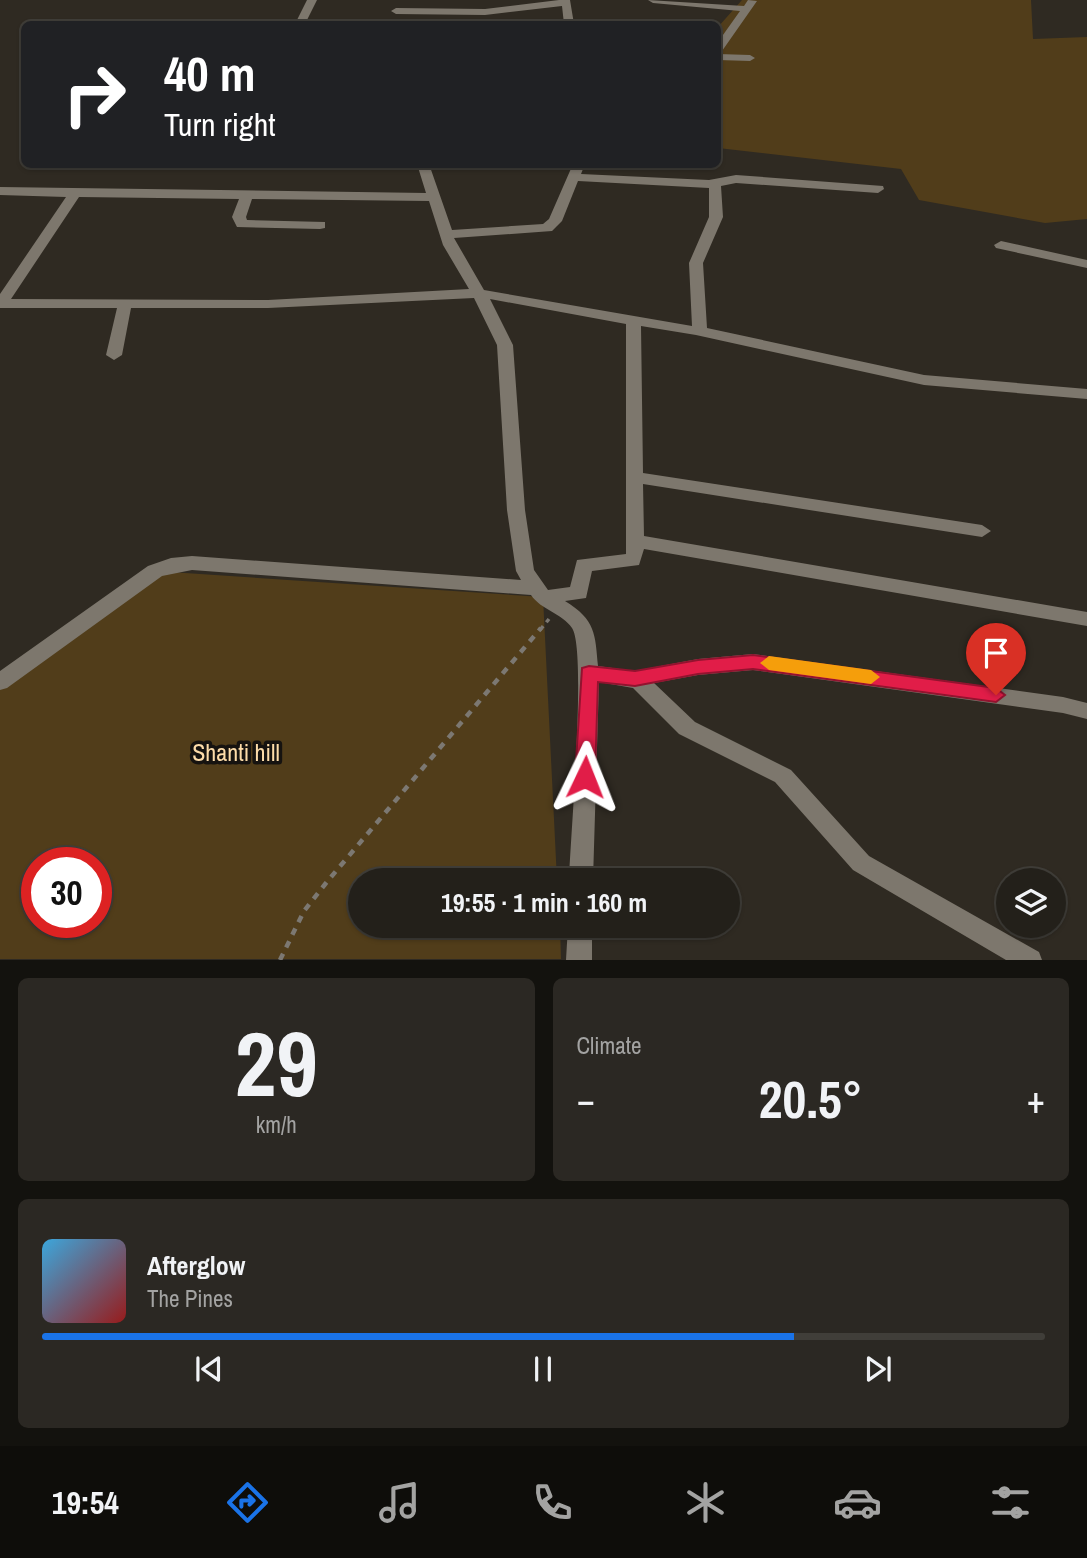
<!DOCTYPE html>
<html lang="en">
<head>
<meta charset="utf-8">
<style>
	:root { --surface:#23201a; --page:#2b2823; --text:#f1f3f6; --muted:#a3a3a2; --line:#403e39; --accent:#1a73e8 }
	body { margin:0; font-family:"Archivo Narrow",sans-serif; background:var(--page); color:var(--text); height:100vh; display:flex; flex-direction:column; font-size:26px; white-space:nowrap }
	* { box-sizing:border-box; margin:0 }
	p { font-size:23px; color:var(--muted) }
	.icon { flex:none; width:38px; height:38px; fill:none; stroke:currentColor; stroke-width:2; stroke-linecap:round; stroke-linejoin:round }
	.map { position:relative; height:960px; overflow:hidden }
	.panel { display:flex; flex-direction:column; gap:18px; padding:18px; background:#13120e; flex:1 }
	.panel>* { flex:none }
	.banner { position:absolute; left:21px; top:21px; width:700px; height:147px; border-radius:10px; box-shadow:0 2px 5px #0004,0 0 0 2px var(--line); background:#202124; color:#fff; overflow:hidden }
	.controls { position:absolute; left:996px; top:868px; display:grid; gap:14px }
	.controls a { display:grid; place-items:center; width:70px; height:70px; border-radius:50%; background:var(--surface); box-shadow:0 2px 5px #0004,0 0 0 2px var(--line); font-size:35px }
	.speed { position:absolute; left:21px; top:847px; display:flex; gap:14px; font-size:35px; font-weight:700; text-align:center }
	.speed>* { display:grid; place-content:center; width:91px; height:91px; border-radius:50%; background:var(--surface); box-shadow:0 2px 5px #0004,0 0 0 2px var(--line); line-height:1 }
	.speed .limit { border:10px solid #d22; background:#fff; color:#111 }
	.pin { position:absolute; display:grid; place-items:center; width:60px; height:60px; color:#fff; margin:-72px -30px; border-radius:50% 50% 50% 0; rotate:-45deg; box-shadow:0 0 7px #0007 }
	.pin .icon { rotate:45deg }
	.me { position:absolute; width:77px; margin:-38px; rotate:2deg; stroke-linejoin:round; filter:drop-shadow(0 0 5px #0008) }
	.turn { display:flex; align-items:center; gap:24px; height:147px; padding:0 28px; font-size:32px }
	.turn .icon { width:91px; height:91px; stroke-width:2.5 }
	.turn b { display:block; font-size:49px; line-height:60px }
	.big { font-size:52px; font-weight:700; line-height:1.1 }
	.panel .tile { flex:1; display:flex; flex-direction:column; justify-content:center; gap:10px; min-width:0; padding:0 24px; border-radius:10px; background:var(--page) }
	.panel .dial { align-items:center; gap:0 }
	.dial b { font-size:91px; line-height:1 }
	.song { display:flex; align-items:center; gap:21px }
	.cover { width:84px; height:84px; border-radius:10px; background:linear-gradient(135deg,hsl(200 70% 55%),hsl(0 70% 35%)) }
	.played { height:7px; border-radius:4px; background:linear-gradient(90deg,var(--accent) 75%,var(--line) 75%) }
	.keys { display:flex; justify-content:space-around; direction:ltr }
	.heat { display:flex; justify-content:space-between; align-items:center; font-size:38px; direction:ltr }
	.panel .tiles { flex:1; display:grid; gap:18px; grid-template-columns:1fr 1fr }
	.tile:last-child { grid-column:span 2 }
	.trip { position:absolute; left:348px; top:868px; width:392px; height:70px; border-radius:35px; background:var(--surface); box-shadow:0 2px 5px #0004,0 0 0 2px var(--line); font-weight:700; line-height:70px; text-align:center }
	.dock { display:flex; height:112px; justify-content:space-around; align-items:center; background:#0e0d0a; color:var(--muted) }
	.dock .icon { width:49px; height:49px }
	.dock .selected { color:var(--accent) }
	.dock b { font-size:32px; color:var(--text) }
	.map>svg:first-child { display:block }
</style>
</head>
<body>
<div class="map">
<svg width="1087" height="960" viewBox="0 0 1087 960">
	<rect width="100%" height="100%" fill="#2f2a22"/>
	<!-- green -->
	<path fill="#513d1a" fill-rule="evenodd" d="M 742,0 L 1031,0 L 1033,39 L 1087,37 L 1087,219 L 1045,223 L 919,200 L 901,169 L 718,148 L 718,27 Z
		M 155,571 L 543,597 L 557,880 L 360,880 L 360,926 L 560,926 L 561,959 L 0,959 L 0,682 ZM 37,863 L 96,863 L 96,922 L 37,922 Z"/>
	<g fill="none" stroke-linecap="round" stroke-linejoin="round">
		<!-- path-far1 -->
		<path stroke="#7c7872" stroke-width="3.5" stroke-dasharray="5 5" stroke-linecap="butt" d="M 540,630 L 549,619"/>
		<!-- path -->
		<path stroke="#7c7872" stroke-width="4.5" stroke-dasharray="7 7" stroke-linecap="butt" d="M 280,960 L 304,911 L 326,883 L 541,628"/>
		<!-- minor -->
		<path fill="#7d776d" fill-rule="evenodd" d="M 307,0 L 317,0 L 305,24 L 295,24 Z
			M 559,0 L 570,0 L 574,24 L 564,24 L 562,6 L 485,15 L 396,14 L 391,11 L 396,8 L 485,9 Z
			M 648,0 L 744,6 L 748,0 L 757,1 L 722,51 L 718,52 L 718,42 L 740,11 L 653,3 Z
			M 718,54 L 750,55 L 755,58 L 750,61 L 718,60 Z
			M 417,164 L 429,164 L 452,230 L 543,224 L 549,219 L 573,164 L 585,164 L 581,174 L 709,180 L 736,175 L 883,186 L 884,189 L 878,193 L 736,183 L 721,186 L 723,217 L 703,263 L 707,328 L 924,375 L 1087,389 L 1087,399 L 924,385 L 696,335 L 641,326 L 643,473 L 982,525 L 991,531 L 982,537 L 643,484 L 644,536 L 1087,612 L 1087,626 L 644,549 L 639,565 L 592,571 L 586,598 L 565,601 C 596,620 595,634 598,666 L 634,671 L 698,659 L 753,654 L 1063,697 L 1087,703 L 1087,719 L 1063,713 L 753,670 L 698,675 L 654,683 L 695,722 L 791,770 L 869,856 L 1039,952 L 1042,960 L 1006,960 L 853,870 L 775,782 L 679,734 L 633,688 L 599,682 L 593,880 L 569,880 C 570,841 587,650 572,628 C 562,613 541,610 531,595 L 192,570 L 162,576 L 7,688 L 0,690 L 0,671 L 148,566 L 171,558 L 192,556 L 521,580 L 516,571 L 507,510 L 497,345 L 474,298 L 268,308 L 131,308 L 122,355 L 114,360 L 106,355 L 117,308 L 0,308 L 0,294 L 66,197 L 0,195 L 0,187 L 426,193 ZM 578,181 L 709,188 L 709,217 L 689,263 L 692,326 L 484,290 L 454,238 L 552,231 L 562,221 ZM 79,197 L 239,199 L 232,217 L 237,227 L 320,229 L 325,228 L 325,222 L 247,220 L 246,217 L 252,199 L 429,201 L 443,245 L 469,289 L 268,300 L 11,299 ZM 490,299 L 626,324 L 626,554 L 577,560 L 570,587 L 548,590 L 534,570 L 525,510 L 513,345 Z
			M 1001,241 L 1087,260 L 1087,268 L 996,248 L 994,245 Z
			M 568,926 L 592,926 L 592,960 L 566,960 Z"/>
	</g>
	<!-- route -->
	<path fill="#e11d48" stroke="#92132f" stroke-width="2" d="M 753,655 L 996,688 L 1005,695 L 996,702 L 753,669 L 698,674 L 635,686 L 598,682 L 595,777 L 592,783 L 578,783 L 575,777 L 582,668 L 589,666 L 635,671 L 698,660 Z"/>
	<!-- slow -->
	<path fill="#f59e0b" d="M 769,656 L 871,670 L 880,677 L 871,684 L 769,670 L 760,663 Z"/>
	<g text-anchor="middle" stroke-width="7" stroke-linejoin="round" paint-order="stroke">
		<!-- near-park labels -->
		<g font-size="24" fill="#fddca9" stroke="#161310">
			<text x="236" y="761">Shanti hill</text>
		</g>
	</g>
</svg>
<div class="controls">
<a><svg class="icon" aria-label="layers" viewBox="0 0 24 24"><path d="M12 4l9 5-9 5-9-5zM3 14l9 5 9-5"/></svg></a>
</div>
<div class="speed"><div class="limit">30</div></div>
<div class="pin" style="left:996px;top:695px;background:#d93025"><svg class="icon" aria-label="arrive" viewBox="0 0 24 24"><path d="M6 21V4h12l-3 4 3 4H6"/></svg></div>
<svg class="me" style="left:585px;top:777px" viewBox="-20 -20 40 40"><path d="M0-17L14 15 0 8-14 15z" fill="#e11d48" stroke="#fff" stroke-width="4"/></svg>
<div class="trip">19:55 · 1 min · 160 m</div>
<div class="banner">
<div class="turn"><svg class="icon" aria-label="right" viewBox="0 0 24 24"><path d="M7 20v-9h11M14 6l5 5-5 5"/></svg><div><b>40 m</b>Turn right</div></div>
</div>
</div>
<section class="panel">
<div class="tiles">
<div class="tile dial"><b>29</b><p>km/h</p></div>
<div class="tile"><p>Climate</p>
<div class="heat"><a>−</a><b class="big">20.5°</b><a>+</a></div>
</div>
<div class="tile">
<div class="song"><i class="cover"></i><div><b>Afterglow</b><p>The Pines</p></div></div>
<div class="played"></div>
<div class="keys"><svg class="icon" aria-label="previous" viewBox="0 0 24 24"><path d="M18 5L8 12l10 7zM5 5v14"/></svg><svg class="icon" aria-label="pause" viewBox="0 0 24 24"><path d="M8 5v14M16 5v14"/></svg><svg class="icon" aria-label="next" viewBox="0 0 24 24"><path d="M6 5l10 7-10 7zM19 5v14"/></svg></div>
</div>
</div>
</section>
<nav class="dock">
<b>19:54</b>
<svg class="icon selected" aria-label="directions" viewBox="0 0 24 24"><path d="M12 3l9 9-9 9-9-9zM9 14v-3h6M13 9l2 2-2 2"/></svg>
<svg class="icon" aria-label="music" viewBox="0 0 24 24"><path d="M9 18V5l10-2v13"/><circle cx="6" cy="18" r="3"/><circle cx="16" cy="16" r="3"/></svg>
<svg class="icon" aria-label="phone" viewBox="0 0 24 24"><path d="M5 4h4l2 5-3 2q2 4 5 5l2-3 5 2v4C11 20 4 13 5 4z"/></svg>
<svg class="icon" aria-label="climate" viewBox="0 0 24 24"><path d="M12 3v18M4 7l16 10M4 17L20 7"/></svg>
<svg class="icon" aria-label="car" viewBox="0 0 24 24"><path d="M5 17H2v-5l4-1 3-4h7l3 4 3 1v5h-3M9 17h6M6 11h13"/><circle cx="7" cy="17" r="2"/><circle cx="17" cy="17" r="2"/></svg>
<svg class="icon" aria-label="filters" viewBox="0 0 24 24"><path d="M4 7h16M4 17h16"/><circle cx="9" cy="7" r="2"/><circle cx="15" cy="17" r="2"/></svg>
</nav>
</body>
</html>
